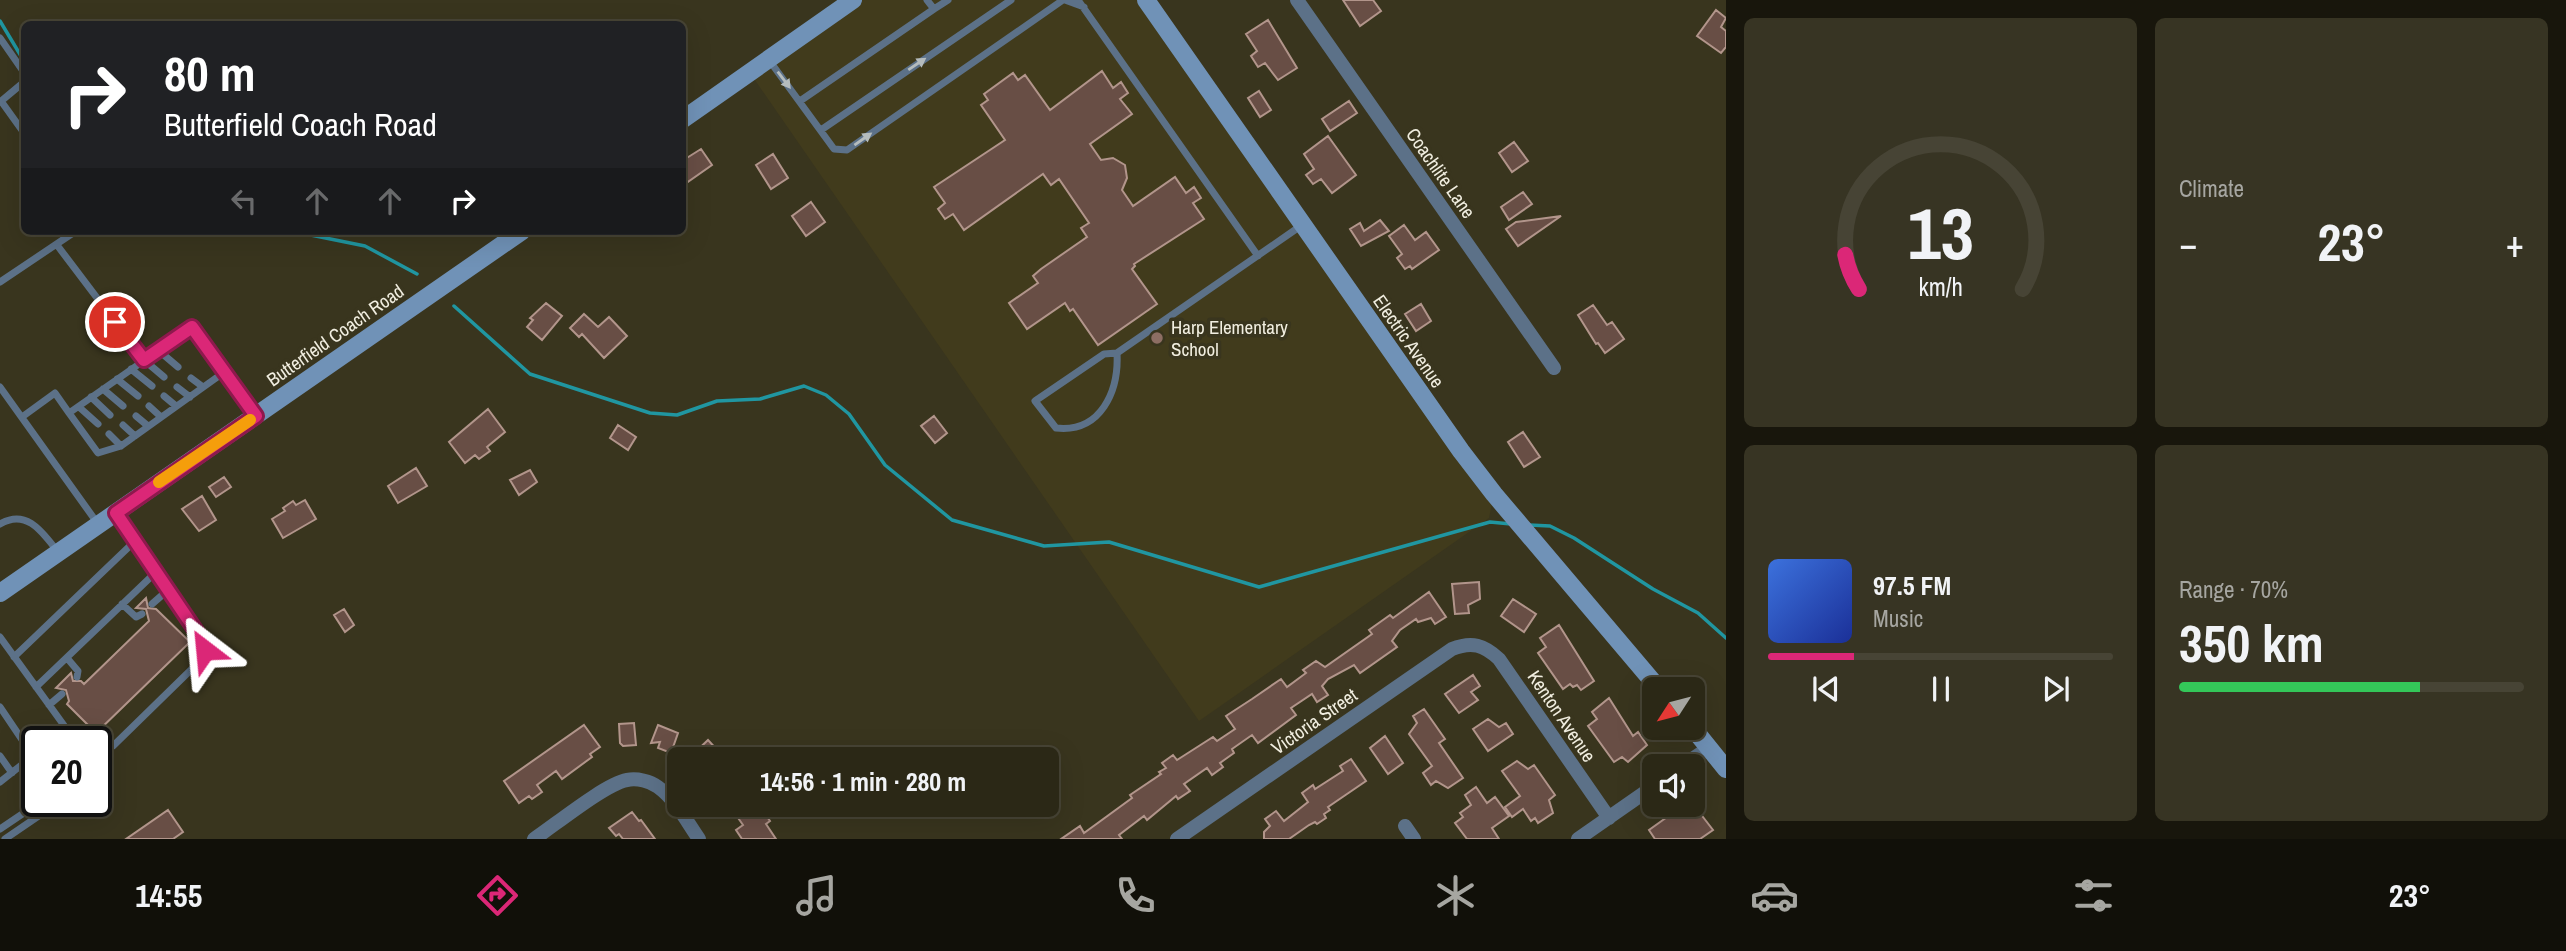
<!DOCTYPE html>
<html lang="en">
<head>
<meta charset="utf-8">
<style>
	:root { --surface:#2b2816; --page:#373423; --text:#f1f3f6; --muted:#a6a6a1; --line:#474435; --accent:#db2777 }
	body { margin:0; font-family:"Archivo Narrow",sans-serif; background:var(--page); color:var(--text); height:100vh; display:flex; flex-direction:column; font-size:26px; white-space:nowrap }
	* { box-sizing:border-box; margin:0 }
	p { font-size:23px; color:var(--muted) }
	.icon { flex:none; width:38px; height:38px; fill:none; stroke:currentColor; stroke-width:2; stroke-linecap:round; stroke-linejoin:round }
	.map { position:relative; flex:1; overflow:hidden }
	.side { display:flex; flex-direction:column; gap:18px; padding:18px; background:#18160c; width:840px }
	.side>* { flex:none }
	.banner { position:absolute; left:21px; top:21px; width:665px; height:214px; border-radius:10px; box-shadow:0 7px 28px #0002,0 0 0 2px var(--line); background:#202124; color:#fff; overflow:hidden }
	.needle { width:46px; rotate:234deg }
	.buttons { position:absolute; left:1642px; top:677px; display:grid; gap:14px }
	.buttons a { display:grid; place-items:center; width:63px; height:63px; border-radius:10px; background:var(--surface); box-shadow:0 7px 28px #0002,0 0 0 2px var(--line); font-size:35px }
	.speed { position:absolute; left:21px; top:726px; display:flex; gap:14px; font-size:35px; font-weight:700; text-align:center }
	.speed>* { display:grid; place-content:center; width:91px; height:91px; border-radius:50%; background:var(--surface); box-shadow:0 7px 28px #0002,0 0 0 2px var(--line); line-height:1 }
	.speed .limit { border:4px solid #111; border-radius:10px; background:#fff; color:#111 }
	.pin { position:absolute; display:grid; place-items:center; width:60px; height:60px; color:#fff; margin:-30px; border:4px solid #fff; border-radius:50%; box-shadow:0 2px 7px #0007 }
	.me { position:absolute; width:77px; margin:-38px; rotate:331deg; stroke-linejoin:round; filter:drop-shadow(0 0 5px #0008) }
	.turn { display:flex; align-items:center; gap:24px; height:147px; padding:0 28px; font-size:32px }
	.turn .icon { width:91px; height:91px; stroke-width:2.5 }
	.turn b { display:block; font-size:49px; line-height:60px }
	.lanes { display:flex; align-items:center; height:66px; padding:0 28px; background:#0003; justify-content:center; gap:35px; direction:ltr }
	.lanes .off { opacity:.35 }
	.big { font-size:52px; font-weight:800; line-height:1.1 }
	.side .widget { flex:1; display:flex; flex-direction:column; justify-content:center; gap:10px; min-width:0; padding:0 24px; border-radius:10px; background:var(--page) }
	.side .dial { align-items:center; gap:0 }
	.dial svg { height:182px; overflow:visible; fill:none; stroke:var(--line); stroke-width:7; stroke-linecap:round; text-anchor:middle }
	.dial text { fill:var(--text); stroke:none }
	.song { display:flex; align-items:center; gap:21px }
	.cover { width:84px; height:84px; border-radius:10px; background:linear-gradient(135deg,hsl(220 70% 55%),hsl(230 70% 35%)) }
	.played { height:7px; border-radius:4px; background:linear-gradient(90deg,var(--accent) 25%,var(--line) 25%) }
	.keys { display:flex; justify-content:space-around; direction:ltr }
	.heat { display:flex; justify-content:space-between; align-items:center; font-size:38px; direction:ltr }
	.charge { height:10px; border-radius:5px; background:linear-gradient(90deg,#34c759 70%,var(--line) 0) }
	.side .tiles { flex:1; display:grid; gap:18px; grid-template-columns:repeat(2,1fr) }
	.trip { position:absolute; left:667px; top:747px; width:392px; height:70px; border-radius:10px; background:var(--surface); box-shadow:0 7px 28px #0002,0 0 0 2px var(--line); font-weight:800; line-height:70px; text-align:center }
	.dock { display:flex; height:112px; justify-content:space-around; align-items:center; background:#111009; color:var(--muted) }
	.dock .icon { width:49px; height:49px }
	.dock .selected { color:var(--accent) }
	.dock b { font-size:32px; color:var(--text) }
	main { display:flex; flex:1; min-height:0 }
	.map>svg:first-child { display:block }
</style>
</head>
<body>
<main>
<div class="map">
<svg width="1726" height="839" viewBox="0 0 1726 839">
	<rect width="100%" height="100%" fill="#39351e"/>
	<!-- built -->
	<path fill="#413b1c" d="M 853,0 L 1146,0 L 1494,494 L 1489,518 L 1199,721 L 750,73 Z"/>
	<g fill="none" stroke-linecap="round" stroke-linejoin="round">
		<!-- stream -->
		<path stroke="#2096a1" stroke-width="3.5" d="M 0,21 L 24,61
			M 291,231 L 365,246 L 417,274
			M 454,306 L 530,374 L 650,413 L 677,415 L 717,401 L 760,399 L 804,386 L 826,395 L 849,414 L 885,465 L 952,520 L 1044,546 L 1109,542 L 1259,587 L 1490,522 L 1511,524
			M 1529,525 L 1550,526 L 1574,538 L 1653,589 L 1698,613 L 1726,638"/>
	</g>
	<!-- building -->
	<path fill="#684e45" stroke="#b2958b" stroke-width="2" d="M 1343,0 L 1373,0 L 1381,11 L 1360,26 Z
		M 1716,10 L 1726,18 L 1721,27 L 1726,31 L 1726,47 L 1721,53 L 1697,36 Z
		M 1268,20 L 1297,68 L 1278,80 L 1265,63 L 1258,67 L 1251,56 L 1257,51 L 1246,34 Z
		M 1102,71 L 1113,88 L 1121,82 L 1128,93 L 1120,99 L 1132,114 L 1090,144 L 1101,160 L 1113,158 L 1125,165 L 1127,178 L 1122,190 L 1133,206 L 1175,177 L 1186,193 L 1194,187 L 1201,198 L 1193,203 L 1204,219 L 1134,264 L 1135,266 L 1132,269 L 1157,304 L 1098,345 L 1073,309 L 1070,311 L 1065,303 L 1027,329 L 1009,303 L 1038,283 L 1033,276 L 1041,269 L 1087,237 L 1081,228 L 1089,223 L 1059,179 L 1051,185 L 1043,174 L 964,230 L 953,214 L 945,219 L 938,209 L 945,203 L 934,187 L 1005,140 L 981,105 L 988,100 L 984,94 L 1013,73 L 1018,80 L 1025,75 L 1050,110 Z
		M 1259,91 L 1271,110 L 1260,117 L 1248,98 Z
		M 1349,101 L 1357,113 L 1330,131 L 1322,119 Z
		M 1328,136 L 1356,175 L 1332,193 L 1321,179 L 1313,184 L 1306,175 L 1314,169 L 1304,154 Z
		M 1514,142 L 1528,161 L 1512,172 L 1499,153 Z
		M 701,149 L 712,165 L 682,186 L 682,161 Z
		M 773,154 L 788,178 L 771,189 L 756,165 Z
		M 1523,192 L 1532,204 L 1509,220 L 1501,207 Z
		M 811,202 L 825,222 L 806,236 L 792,216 Z
		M 1561,216 L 1518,246 L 1506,229 L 1516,222 Z
		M 1380,220 L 1389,231 L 1361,246 L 1350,229 L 1360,223 L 1364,231 Z
		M 1404,225 L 1415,240 L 1426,232 L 1439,250 L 1412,269 L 1410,266 L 1405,269 L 1397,258 L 1402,254 L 1389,236 Z
		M 546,303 L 562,316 L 542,340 L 527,327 L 533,320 L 530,318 Z
		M 1421,304 L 1431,321 L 1416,331 L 1405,314 Z
		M 1593,305 L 1607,325 L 1612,322 L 1624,339 L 1605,353 L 1598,343 L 1596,344 L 1578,315 Z
		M 584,314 L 598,327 L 609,317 L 627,336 L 604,358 L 582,334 L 579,337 L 570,328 Z
		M 488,409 L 505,432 L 487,447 L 490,451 L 479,459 L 475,455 L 465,463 L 449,442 Z
		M 934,416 L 947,433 L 935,443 L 921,426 Z
		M 618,425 L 636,437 L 628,450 L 610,438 Z
		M 1523,432 L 1540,457 L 1524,467 L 1508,442 Z
		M 416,468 L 427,486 L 398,503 L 388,486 Z
		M 530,470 L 537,482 L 519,495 L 510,480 Z
		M 224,477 L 231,487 L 216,497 L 209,487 Z
		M 202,496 L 216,520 L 199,531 L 182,509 Z
		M 305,500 L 316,519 L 283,538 L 272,519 L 285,511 L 283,508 L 293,501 L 296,505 Z
		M 1479,582 L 1480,599 L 1468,605 L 1469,613 L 1455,614 L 1452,584 Z
		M 1429,592 L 1446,617 L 1435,624 L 1431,618 L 1418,622 L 1416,619 L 1400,630 L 1392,641 L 1397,647 L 1360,673 L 1354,665 L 1328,679 L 1322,686 L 1328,695 L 1317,702 L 1312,694 L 1291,708 L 1296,715 L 1258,743 L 1252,735 L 1232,749 L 1234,753 L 1220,763 L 1223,767 L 1212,775 L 1207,768 L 1184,784 L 1190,791 L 1178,799 L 1176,796 L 1147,820 L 1144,816 L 1119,835 L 1122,839 L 1061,839 L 1080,826 L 1084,833 L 1132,798 L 1130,795 L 1161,774 L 1159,772 L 1166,768 L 1162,763 L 1173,755 L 1177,760 L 1213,737 L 1217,741 L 1235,729 L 1226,716 L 1252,699 L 1281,679 L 1287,687 L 1306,673 L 1303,670 L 1316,661 L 1325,667 L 1372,634 L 1369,630 L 1390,615 L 1393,618 Z
		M 146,598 L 148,608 L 156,609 L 190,642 L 96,733 L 67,704 L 69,701 L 66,690 L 56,688 L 71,673 L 73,681 L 81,681 L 84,684 L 149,621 L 146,609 L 136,608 Z
		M 1513,599 L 1536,614 L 1524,632 L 1501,616 Z
		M 344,609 L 354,625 L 345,632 L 334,615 Z
		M 1559,625 L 1594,681 L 1581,690 L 1577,685 L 1573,687 L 1570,684 L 1563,689 L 1538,653 L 1546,647 L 1540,638 Z
		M 1473,675 L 1480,686 L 1471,692 L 1478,700 L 1459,713 L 1445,694 Z
		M 1609,698 L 1633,736 L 1638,732 L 1647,745 L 1628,762 L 1622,757 L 1614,762 L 1588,726 L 1597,719 L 1592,712 Z
		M 1424,709 L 1445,739 L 1439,743 L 1463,778 L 1448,788 L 1436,781 L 1431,785 L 1423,773 L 1432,766 L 1409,734 L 1417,723 L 1413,716 Z
		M 1488,719 L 1499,727 L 1506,723 L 1513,734 L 1488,751 L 1473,729 Z
		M 634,723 L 636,745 L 623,746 L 620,743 L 619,724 Z
		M 584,725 L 600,747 L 590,754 L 592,757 L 562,779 L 556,771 L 537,785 L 542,792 L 532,799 L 529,796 L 519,803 L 504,781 Z
		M 658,725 L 678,733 L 671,753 L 658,748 L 660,742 L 651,743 Z
		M 1385,736 L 1403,763 L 1388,774 L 1370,748 Z
		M 708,740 L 720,753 L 713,760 L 687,760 Z
		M 1351,759 L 1366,781 L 1328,807 L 1330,810 L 1324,814 L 1326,818 L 1317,824 L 1315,822 L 1309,825 L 1289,839 L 1264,839 L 1264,832 L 1270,826 L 1265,819 L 1276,811 L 1284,821 L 1308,802 L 1302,793 L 1313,785 L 1315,789 L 1343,771 L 1340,766 Z
		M 1517,761 L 1528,769 L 1534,765 L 1555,795 L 1549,800 L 1553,813 L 1538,823 L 1535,818 L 1531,821 L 1523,809 L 1512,817 L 1505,807 L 1520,796 L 1502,771 Z
		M 1476,787 L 1487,803 L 1495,797 L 1509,816 L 1492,828 L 1499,839 L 1467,839 L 1455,823 L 1463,817 L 1460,813 L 1471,805 L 1465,795 Z
		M 729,805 L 759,805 L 770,821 L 766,824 L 776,839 L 742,839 L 736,830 L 743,825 Z
		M 1684,805 L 1690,805 L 1693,810 L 1696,808 L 1713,830 L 1700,839 L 1655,839 L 1649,830 Z
		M 168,810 L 183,832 L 173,839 L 126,839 Z
		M 632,812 L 639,821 L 641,820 L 655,839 L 623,839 L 619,834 L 616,836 L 609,828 Z"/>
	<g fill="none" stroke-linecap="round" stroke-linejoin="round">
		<!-- lane -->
		<path stroke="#5c7188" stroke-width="7" d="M 1065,0 L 1084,7
			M 1078,0 L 1258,256
			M 934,9 L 948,0
			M 0,38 L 23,71 L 24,82 L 0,102
			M 769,60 L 834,149 L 847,150 L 1063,0
			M 1,101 L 24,133
			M 800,101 L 934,9 L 927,0
			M 821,130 L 1011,0
			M 57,245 L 144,360 L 164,377
			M 0,282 L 76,231
			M 158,350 L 178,367
			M 1117,353 C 1119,391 1101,433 1056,428 L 1035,401 L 1104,354 L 1117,353 L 1302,225
			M 131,369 L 152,386
			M 191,378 L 203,387
			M 117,379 L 138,396
			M 0,387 L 98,524
			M 177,387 L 190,397
			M 103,389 L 123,406
			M 164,396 L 176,406
			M 91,397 L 110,415
			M 149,406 L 161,417
			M 79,407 L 98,424
			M 69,413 L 98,453 L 121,446 L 223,373
			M 136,416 L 148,426
			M 22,417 L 55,393 L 69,413 L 192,327 L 255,416
			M 123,425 L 135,436
			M 109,434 L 121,446
			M 0,524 C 27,508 43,533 58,552
			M 122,604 L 136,617 L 142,614
			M 152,604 L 168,590
			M 0,637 L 76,742
			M 14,657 L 135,541
			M 67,658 L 78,671 L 77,677
			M 36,687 L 156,572
			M 49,705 L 62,694
			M 0,707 L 29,750 L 24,763 L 0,782
			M 96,752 L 113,746 L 201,660 L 205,650 L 200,637 L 116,513
			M 0,756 L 12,773
			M 0,829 L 40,802
			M 5,839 L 59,802"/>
		<!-- street -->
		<path stroke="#5c7188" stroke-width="14" d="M 1297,0 L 1554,368
			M 1682,766 L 1710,747
			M 1405,826 L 1414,839
			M 534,839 C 555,825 605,784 627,780 C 637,778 650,781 658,787 C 676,800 687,822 699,839
			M 1177,839 L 1452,649 C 1472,641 1484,645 1499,659 L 1609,818
			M 1578,839 L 1654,786"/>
		<!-- secondary -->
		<path stroke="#7092b7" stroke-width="18" d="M 1146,0 L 1461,451 L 1494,494 L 1660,690
			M 682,120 L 853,0
			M 0,593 L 522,231
			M 1692,727 L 1726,769"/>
	</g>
	<!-- one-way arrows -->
	<defs><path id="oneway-solid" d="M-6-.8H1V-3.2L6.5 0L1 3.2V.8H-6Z" transform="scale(1.75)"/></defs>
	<g fill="#b5bcbd">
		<use href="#oneway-solid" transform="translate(917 64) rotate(-34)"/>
		<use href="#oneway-solid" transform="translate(784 80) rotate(53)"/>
		<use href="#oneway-solid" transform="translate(863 139) rotate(-35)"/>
	</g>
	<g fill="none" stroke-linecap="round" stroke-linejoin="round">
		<!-- route casing -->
		<g stroke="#8e194d" stroke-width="18">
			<path id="route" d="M 115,322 L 144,360 L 192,327 L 256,416 L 116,513 L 200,637 L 205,650"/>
		</g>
		<!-- route -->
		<use href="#route" stroke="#db2777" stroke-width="12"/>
		<!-- slow -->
		<path stroke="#f59e0b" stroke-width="12" d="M 159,482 L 250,420"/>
	</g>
	<!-- markers -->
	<circle fill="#8d6e63" stroke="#39351e" stroke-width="2.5" cx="1157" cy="338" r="7"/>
	<g text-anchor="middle" stroke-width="7" stroke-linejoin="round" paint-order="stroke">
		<!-- street labels -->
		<g font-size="19" fill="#f1eee0" stroke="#39351e">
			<text transform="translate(1441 173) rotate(55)" y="7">Coachlite Lane</text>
			<text transform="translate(335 335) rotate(-35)" y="7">Butterfield Coach Road</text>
			<text transform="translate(1409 341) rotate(55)" y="7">Electric Avenue</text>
			<text transform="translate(1562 716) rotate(56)" y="7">Kenton Avenue</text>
			<text transform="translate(1314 721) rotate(-35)" y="7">Victoria Street</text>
		</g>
		<!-- poi labels -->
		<g font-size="19" fill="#f1eee0" stroke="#39351e" text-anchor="start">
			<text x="1171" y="334">Harp Elementary<tspan x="1171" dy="22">School</tspan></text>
		</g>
	</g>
</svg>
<div class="buttons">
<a><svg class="needle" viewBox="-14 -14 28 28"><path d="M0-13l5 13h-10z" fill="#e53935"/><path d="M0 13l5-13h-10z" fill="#a6a6a1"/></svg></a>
<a><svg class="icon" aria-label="sound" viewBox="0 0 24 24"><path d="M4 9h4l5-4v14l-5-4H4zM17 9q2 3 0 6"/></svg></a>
</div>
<div class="speed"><div class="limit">20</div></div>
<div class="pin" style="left:115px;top:322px;background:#d93025"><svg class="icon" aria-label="arrive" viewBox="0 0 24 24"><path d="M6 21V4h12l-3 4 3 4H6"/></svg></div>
<svg class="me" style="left:205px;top:650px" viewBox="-20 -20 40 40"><path d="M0-17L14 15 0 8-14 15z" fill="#db2777" stroke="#fff" stroke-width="4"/></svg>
<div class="trip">14:56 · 1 min · 280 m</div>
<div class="banner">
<div class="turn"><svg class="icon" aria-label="right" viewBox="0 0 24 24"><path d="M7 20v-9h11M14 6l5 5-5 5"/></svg><div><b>80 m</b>Butterfield Coach Road</div></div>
<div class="lanes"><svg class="icon off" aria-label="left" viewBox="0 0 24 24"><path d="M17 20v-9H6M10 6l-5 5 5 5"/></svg><svg class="icon off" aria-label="ahead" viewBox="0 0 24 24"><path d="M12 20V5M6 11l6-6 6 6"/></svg><svg class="icon off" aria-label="ahead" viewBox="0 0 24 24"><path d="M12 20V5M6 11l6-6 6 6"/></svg><svg class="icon" aria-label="right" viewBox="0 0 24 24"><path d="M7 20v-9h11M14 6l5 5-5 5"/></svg></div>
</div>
</div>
<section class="side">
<div class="tiles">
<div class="widget dial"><svg viewBox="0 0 100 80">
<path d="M14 69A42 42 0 1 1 86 69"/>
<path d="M14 69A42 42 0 0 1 8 54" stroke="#db2777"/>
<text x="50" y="56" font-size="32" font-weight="700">13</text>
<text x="50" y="72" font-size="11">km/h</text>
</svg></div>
<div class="widget"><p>Climate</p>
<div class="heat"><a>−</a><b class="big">23°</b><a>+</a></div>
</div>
<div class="widget">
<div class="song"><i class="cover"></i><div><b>97.5 FM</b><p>Music</p></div></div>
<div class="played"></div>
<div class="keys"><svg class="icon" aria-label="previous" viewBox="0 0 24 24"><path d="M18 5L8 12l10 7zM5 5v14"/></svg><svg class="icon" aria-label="pause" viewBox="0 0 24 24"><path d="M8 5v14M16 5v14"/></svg><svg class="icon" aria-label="next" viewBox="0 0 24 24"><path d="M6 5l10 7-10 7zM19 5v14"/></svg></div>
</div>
<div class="widget"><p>Range · 70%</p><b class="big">350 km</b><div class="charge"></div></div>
</div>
</section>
</main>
<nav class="dock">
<b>14:55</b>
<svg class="icon selected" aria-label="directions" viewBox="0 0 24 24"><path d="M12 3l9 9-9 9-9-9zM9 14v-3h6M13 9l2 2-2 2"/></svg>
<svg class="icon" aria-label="music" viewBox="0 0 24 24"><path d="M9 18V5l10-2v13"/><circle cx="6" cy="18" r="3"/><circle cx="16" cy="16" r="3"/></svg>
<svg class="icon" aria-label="phone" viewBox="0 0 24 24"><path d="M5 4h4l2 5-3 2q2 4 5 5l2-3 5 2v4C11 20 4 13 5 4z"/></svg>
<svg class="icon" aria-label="climate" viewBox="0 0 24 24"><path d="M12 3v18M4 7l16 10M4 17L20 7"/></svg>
<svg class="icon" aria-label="car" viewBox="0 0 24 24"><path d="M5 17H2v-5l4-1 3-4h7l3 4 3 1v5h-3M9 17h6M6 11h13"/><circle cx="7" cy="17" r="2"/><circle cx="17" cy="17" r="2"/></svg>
<svg class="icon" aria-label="filters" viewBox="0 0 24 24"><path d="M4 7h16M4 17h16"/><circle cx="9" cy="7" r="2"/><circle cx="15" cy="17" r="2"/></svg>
<b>23°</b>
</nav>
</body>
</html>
